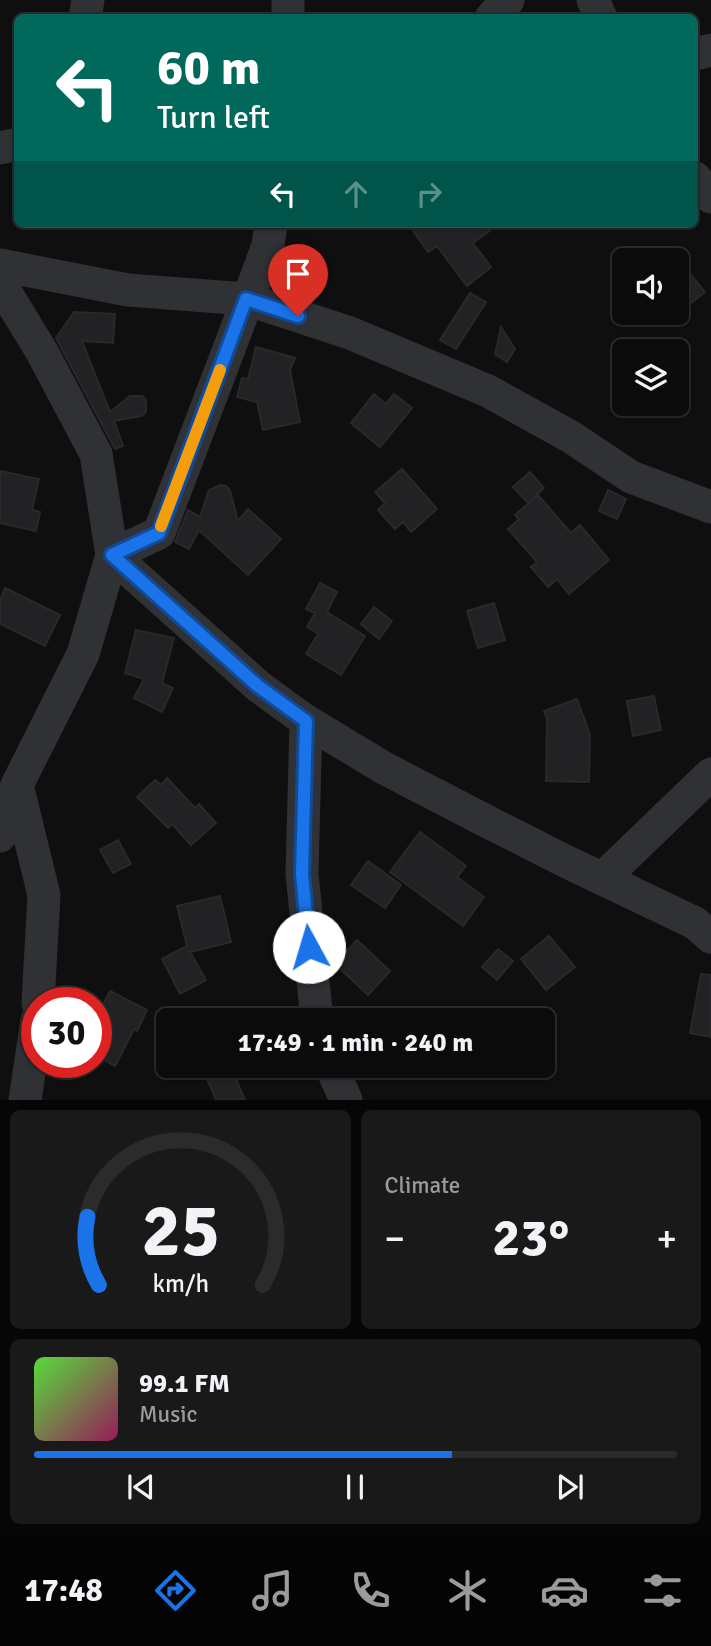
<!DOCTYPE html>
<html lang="en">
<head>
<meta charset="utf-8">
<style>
	:root { --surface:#0b0b0c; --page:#19191a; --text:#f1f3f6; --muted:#9a9b9d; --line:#2b2b2d; --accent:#1a73e8 }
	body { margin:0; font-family:Signika,sans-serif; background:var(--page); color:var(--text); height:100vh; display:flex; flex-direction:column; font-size:26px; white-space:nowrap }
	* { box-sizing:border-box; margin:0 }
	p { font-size:23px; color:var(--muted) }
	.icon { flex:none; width:38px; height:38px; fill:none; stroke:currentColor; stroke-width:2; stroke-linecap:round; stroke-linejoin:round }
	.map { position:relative; height:1100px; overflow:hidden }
	.panel { display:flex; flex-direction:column; gap:10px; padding:10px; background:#060607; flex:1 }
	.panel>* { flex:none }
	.guide { position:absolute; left:14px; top:14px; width:684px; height:214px; border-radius:10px; box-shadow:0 2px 5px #0004,0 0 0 2px var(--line); background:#00695c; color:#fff; overflow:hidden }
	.tools { position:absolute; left:612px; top:248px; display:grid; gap:14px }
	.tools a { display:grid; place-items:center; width:77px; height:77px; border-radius:10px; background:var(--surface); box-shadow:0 2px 5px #0004,0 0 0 2px var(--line); font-size:35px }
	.speed { position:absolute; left:21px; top:987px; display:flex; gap:14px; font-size:35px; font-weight:700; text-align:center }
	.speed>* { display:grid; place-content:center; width:91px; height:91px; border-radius:50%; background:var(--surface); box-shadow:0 2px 5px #0004,0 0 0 2px var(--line); line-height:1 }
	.speed .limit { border:10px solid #d22; background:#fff; color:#111 }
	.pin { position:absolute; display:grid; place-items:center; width:60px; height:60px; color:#fff; margin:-72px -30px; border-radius:50% 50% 50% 0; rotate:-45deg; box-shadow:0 0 7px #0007 }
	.pin .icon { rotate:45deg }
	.me { position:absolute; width:77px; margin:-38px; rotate:354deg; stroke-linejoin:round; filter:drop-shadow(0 0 5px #0008) }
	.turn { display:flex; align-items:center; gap:24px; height:147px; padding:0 28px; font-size:32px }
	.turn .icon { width:91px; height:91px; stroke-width:2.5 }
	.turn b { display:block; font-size:49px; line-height:60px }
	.lanes { display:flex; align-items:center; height:66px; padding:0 28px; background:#0003; justify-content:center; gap:35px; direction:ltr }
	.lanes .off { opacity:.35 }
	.big { font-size:52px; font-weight:700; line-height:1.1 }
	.panel .tile { flex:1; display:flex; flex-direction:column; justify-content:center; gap:10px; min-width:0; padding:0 24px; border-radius:10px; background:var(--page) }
	.panel .dial { align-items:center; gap:0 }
	.dial svg { height:182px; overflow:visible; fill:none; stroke:var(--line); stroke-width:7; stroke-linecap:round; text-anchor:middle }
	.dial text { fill:var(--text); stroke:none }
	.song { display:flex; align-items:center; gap:21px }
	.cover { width:84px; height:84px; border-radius:10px; background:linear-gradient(135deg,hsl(110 70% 55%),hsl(330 70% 35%)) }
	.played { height:7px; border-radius:4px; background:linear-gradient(90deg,var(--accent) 65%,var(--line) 65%) }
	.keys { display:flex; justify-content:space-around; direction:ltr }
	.heat { display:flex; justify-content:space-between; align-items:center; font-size:38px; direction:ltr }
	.panel .tiles { flex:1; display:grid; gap:10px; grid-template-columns:1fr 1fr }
	.tile:last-child { grid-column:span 2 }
	.trip { position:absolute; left:156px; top:1008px; width:399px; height:70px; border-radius:10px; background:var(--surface); box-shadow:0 2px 5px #0004,0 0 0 2px var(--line); font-weight:700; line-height:70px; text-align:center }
	.menu { display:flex; height:112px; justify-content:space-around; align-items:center; background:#040405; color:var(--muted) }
	.menu .icon { width:49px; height:49px }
	.menu .selected { color:var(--accent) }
	.menu b { font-size:32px; color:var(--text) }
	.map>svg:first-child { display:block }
</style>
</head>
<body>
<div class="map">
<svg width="711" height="1100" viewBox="0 0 711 1100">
	<rect width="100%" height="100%" fill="#0f0f10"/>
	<!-- building -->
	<path fill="#222224" stroke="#29292c" stroke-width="2" d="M 408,224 L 499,224 L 473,243 L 491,267 L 467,286 L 437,246 L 428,252 Z
		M 677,258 L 705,292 L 677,314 Z
		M 470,293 L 486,302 L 456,349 L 440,340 Z
		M 74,312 L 115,314 L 113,343 L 82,341 L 110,412 L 130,396 L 142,396 L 146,400 L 146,412 L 141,416 L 114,421 L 123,446 L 115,449 L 56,338 Z
		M 501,327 L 515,349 L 507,362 L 495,354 Z
		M 256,347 L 295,358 L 290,370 L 300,422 L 263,430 L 257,402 L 237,397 L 242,378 L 248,379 Z
		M 374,394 L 386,404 L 394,394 L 412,408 L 380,447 L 351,423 Z
		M 402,469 L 437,509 L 411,532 L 403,522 L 395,529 L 378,510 L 385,503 L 375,492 Z
		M 0,471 L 39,479 L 32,510 L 40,512 L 36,531 L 0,523 Z
		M 530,472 L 544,488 L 528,503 L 513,487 Z
		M 220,485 L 226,486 L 230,491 L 238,521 L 248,509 L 281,539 L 248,575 L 199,530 L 189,549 L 175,542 L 188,510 L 200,517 L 209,490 Z
		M 608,490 L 626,499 L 617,519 L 599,511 Z
		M 538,495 L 571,533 L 580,525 L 609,560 L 569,594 L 557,579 L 548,587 L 531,567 L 537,562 L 508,529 L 519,519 L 515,515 Z
		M 320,583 L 337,592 L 327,612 L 365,636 L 341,675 L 306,654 L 318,634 L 307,627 L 315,613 L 306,609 Z
		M 5,588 L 60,615 L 45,646 L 0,624 L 0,600 Z
		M 494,603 L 505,640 L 478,648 L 467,611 Z
		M 374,607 L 392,621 L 379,639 L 361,624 Z
		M 136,630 L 174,638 L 162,683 L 173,688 L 162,712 L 134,698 L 144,679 L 125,673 Z
		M 654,696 L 661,730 L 633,736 L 627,701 Z
		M 577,699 L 590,735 L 589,782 L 546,781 L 547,718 L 544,711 Z
		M 167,778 L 195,808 L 199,804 L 216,823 L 191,845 L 172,824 L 168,828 L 137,797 L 155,780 L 161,785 Z
		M 420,832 L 466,866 L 457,877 L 484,897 L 463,926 L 390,872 Z
		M 118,840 L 131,864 L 113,873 L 100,850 Z
		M 368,861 L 401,885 L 385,908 L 351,885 Z
		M 220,896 L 231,942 L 190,952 L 206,980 L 180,994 L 162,959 L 187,946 L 177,906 Z
		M 549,936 L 575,967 L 546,990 L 521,959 Z
		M 357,940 L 390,971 L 368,995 L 335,964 Z
		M 498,949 L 513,961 L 497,980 L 482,967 Z
		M 701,974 L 711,975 L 711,1037 L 690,1033 Z
		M 110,991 L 147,1010 L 137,1031 L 134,1029 L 115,1066 L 96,1056 L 96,1018 Z
		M 231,1068 L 245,1100 L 216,1100 L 207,1079 Z"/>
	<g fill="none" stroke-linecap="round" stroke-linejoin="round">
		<!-- minor -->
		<path stroke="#303135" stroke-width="33" d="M 593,0 L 601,18
			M 85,18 L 88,0
			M 288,18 L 288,0
			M 491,18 L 508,0
			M 695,54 L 711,50
			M 0,148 L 18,144
			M 695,178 L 711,197
			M 0,265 L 128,290 L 246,299 L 350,333 L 488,391 L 571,437 L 631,477 L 711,507
			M 0,283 L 42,352 L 96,454 L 112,555 L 258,686 L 306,721 L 384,768 L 492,824 L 565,861 L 695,923 L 711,937
			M 306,721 L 302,874 L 317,1020
			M 17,785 L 44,895 L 38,1003
			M 0,836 L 17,785 L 83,654 L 112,555 L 159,533 L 259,270 L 268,245 L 271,224
			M 602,879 L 711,774
			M 331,1066 L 346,1100
			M 25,1100 L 37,1020"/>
	</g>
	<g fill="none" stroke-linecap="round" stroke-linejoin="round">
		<!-- route casing -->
		<g stroke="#114b97" stroke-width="18">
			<path id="route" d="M 298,316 L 246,299 L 159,533 L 112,555 L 258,686 L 306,721 L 302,874 L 309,947"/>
		</g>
		<!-- route -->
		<use href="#route" stroke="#1a73e8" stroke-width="12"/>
		<!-- slow -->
		<path stroke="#f59e0b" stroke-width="12" d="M 161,526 L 220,370"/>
	</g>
</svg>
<div class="tools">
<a><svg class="icon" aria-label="sound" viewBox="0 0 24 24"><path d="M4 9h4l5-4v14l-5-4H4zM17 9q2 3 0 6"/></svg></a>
<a><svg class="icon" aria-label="layers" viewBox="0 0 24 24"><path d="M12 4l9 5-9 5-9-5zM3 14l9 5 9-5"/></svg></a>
</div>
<div class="speed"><div class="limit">30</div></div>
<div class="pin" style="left:298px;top:316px;background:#d93025"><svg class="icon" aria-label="arrive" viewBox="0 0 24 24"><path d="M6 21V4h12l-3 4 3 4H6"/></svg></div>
<svg class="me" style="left:309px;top:947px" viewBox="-20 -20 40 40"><circle r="19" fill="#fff"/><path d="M0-13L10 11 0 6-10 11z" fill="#1a73e8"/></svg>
<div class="trip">17:49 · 1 min · 240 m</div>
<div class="guide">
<div class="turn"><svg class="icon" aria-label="left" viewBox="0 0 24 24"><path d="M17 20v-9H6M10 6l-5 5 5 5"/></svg><div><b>60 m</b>Turn left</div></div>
<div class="lanes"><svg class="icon" aria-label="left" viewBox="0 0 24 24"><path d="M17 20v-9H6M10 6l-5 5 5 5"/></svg><svg class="icon off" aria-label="ahead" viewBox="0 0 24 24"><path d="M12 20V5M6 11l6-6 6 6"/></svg><svg class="icon off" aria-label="right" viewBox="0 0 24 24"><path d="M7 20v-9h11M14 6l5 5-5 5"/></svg></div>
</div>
</div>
<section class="panel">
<div class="tiles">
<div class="tile dial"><svg viewBox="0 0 100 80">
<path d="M14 69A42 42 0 1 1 86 69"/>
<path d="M14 69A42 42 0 0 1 9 39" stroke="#1a73e8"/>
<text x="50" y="56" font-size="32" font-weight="700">25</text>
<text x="50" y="72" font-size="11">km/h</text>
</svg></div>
<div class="tile"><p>Climate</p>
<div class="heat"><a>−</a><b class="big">23°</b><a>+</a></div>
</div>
<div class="tile">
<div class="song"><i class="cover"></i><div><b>99.1 FM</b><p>Music</p></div></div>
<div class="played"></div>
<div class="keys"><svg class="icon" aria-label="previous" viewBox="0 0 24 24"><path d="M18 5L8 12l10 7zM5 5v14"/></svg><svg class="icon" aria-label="pause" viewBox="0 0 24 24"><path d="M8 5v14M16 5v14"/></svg><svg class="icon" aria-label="next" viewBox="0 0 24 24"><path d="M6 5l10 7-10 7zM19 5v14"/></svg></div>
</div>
</div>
</section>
<nav class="menu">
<b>17:48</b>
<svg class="icon selected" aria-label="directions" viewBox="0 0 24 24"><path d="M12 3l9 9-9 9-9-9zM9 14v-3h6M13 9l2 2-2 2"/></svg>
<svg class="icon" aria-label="music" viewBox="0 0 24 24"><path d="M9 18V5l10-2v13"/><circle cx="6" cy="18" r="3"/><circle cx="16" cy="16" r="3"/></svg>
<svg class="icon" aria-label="phone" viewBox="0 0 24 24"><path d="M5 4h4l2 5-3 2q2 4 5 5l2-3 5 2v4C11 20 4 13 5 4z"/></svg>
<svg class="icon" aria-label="climate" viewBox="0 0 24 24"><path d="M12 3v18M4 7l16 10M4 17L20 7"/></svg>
<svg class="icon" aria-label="car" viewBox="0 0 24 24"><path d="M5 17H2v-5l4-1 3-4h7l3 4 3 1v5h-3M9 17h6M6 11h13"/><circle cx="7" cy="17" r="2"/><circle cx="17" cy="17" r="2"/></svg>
<svg class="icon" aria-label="filters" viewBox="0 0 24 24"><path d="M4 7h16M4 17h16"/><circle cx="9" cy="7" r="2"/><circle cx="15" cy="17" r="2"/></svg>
</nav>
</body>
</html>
